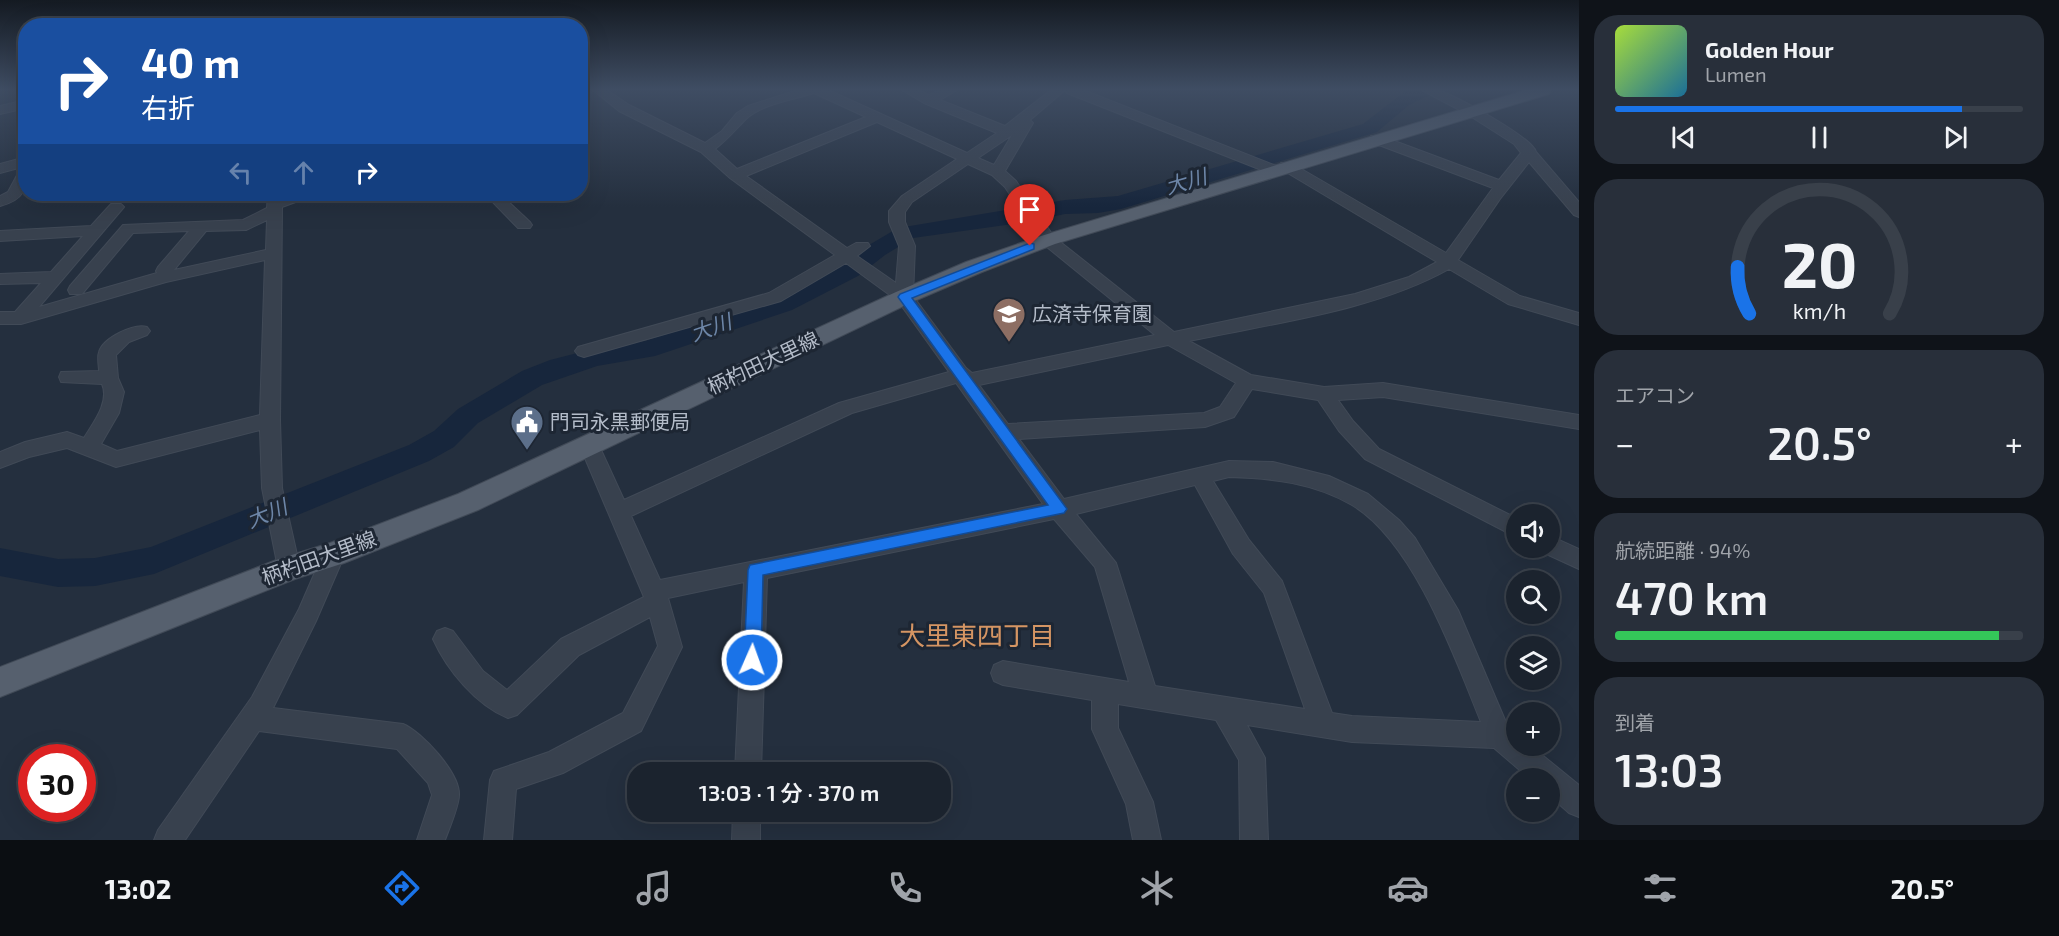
<!DOCTYPE html>
<html lang="ja">
<head>
<meta charset="utf-8">
<style>
	:root { --surface:#1b232e; --page:#282f3a; --text:#f1f3f6; --muted:#a0a4aa; --line:#39404a; --accent:#1a73e8 }
	body { margin:0; font-family:"Exo 2","Noto Sans JP",sans-serif; background:var(--page); color:var(--text); height:100vh; display:flex; flex-direction:column; font-size:22px; white-space:nowrap }
	* { box-sizing:border-box; margin:0 }
	p { font-size:20px; color:var(--muted) }
	.icon { flex:none; width:33px; height:33px; fill:none; stroke:currentColor; stroke-width:2; stroke-linecap:round; stroke-linejoin:round }
	.map { position:relative; flex:1; overflow:hidden }
	.details { display:flex; flex-direction:column; gap:15px; padding:15px; background:#0f1319; width:480px }
	.details>* { flex:none }
	.top-card { position:absolute; left:18px; top:18px; width:570px; height:183px; border-radius:24px; box-shadow:0 6px 24px #0002,0 0 0 2px var(--line); background:#1a4fa0; color:#fff; overflow:hidden }
	.controls { position:absolute; left:1506px; top:504px; display:grid; gap:12px }
	.controls a { display:grid; place-items:center; width:54px; height:54px; border-radius:50%; background:var(--surface); box-shadow:0 6px 24px #0002,0 0 0 2px var(--line); font-size:30px }
	.speed { position:absolute; left:18px; top:744px; display:flex; gap:12px; font-size:30px; font-weight:700; text-align:center }
	.speed>* { display:grid; place-content:center; width:78px; height:78px; border-radius:50%; background:var(--surface); box-shadow:0 6px 24px #0002,0 0 0 2px var(--line); line-height:1 }
	.speed .limit { border:9px solid #d22; background:#fff; color:#111 }
	.pin { position:absolute; display:grid; place-items:center; width:51px; height:51px; color:#fff; margin:-62px -26px; border-radius:50% 50% 50% 0; rotate:-45deg; box-shadow:0 0 6px #0007 }
	.pin .icon { rotate:45deg }
	.me { position:absolute; width:66px; margin:-33px; rotate:2deg; stroke-linejoin:round; filter:drop-shadow(0 0 4px #0008) }
	.turn { display:flex; align-items:center; gap:21px; height:126px; padding:0 24px; font-size:27px }
	.turn .icon { width:78px; height:78px; stroke-width:2.5 }
	.turn b { display:block; font-size:42px; line-height:51px }
	.lanes { display:flex; align-items:center; height:57px; padding:0 24px; background:#0003; justify-content:center; gap:30px; direction:ltr }
	.lanes .off { opacity:.35 }
	.big { font-size:45px; font-weight:600; line-height:1.1 }
	.details .widget { flex:1; display:flex; flex-direction:column; justify-content:center; gap:9px; min-width:0; padding:0 21px; border-radius:24px; background:var(--page) }
	.details .dial { align-items:center; gap:0 }
	.dial svg { height:156px; overflow:visible; fill:none; stroke:var(--line); stroke-width:7; stroke-linecap:round; text-anchor:middle }
	.dial text { fill:var(--text); stroke:none }
	.song { display:flex; align-items:center; gap:18px }
	.cover { width:72px; height:72px; border-radius:9px; background:linear-gradient(135deg,hsl(80 70% 55%),hsl(200 70% 35%)) }
	.played { height:6px; border-radius:3px; background:linear-gradient(90deg,var(--accent) 85%,var(--line) 85%) }
	.keys { display:flex; justify-content:space-around; direction:ltr }
	.heat { display:flex; justify-content:space-between; align-items:center; font-size:33px; direction:ltr }
	.charge { height:9px; border-radius:4px; background:linear-gradient(90deg,#34c759 94%,var(--line) 0) }
	.trip { position:absolute; left:627px; top:762px; width:324px; height:60px; border-radius:24px; background:var(--surface); box-shadow:0 6px 24px #0002,0 0 0 2px var(--line); font-weight:600; line-height:60px; text-align:center }
	.menu { display:flex; height:96px; justify-content:space-around; align-items:center; background:#0b0e12; color:var(--muted) }
	.menu .icon { width:42px; height:42px }
	.menu .active { color:var(--accent) }
	.menu b { font-size:27px; color:var(--text) }
	main { display:flex; flex:1; min-height:0 }
	.map>svg:first-child { display:block }
</style>
</head>
<body>
<main>
<div class="map">
<svg width="1579" height="840" viewBox="0 0 1579 840">
	<rect width="100%" height="100%" fill="#242f3e"/>
	<g fill="none" stroke-linecap="round" stroke-linejoin="round">
		<!-- river -->
		<path fill="#17263c" fill-rule="evenodd" d="M 1407,90 L 1434,90 L 1432,94 L 1409,105 L 1377,132 L 1121,209 L 1098,213 L 1065,214 L 1027,222 L 913,238 L 885,255 L 858,276 L 792,310 L 655,356 L 597,366 L 542,385 L 478,423 L 454,447 L 429,461 L 154,574 L 95,586 L 58,587 L 0,576 L 0,548 L 58,559 L 95,558 L 151,547 L 409,445 L 434,431 L 458,409 L 522,371 L 550,360 L 597,348 L 645,341 L 774,298 L 840,266 L 869,245 L 898,228 L 1065,200 L 1118,196 L 1363,124 Z"/>
		<!-- minor casing -->
		<g stroke="#414a57" stroke-width="2">
			<path id="minor" d="M 593,90 L 607,90 L 629,105 L 705,143 L 722,131 L 737,113 L 748,106 L 798,90 L 828,90 L 967,153 L 997,133 L 924,103 L 902,90 L 918,90 L 929,95 L 941,90 L 957,90 L 940,100 L 1005,126 L 1051,90 L 1065,90 L 1030,120 L 1033,123 L 1005,171 L 1016,181 L 1054,237 L 1174,332 L 1355,294 L 1409,277 L 1437,262 L 1281,169 L 1279,166 L 1281,163 L 1291,163 L 1446,253 L 1493,188 L 1371,142 L 1369,139 L 1371,136 L 1381,136 L 1499,180 L 1521,153 L 1514,144 L 1467,114 L 1422,90 C 1428,90 1435,89 1440,91 C 1458,97 1533,138 1536,152 L 1579,202 L 1579,217 L 1574,215 L 1529,162 L 1500,199 L 1458,260 L 1520,296 L 1579,313 L 1579,325 L 1508,304 L 1449,269 C 1374,311 1273,323 1189,341 L 1251,375 L 1324,387 L 1383,383 L 1579,415 L 1579,429 L 1383,397 L 1338,400 L 1353,421 L 1379,449 L 1516,518 L 1516,537 L 1365,459 L 1339,431 L 1318,400 L 1252,389 L 1234,417 L 1205,427 L 1019,439 L 1064,499 L 1229,461 L 1273,462 L 1329,476 L 1368,494 L 1399,520 L 1415,538 L 1458,610 L 1508,727 L 1516,734 L 1516,746 L 1531,746 L 1579,785 L 1579,817 L 1569,813 L 1550,796 L 1550,778 L 1529,778 L 1494,748 L 1352,742 L 1247,725 L 1265,758 L 1268,840 L 1240,840 L 1239,760 L 1216,720 L 1118,704 L 1118,728 L 1153,802 L 1161,840 L 1133,840 L 1126,804 L 1092,729 L 1092,700 L 1003,685 L 994,681 L 991,673 L 994,665 L 1003,661 L 1129,682 L 1095,567 L 1054,519 L 767,578 L 761,772 L 735,772 L 744,582 L 668,598 L 682,647 L 641,731 L 563,773 L 516,789 L 512,840 L 484,840 L 490,780 L 494,771 L 549,752 L 623,713 L 658,646 L 650,617 L 579,655 L 517,715 L 508,718 C 476,705 447,670 433,639 L 437,631 L 445,628 L 453,631 L 483,671 L 507,690 L 561,639 L 644,597 L 579,444 L 582,439 L 589,436 L 596,439 L 624,500 L 839,403 L 949,372 L 898,301 L 846,263 L 781,301 L 584,357 L 578,355 L 575,351 L 578,347 L 769,293 L 835,255 L 730,178 L 701,152 L 619,111 ZM 814,93 L 866,117 L 737,169 L 715,149 C 727,140 735,130 746,119 C 762,104 793,100 814,93 ZM 877,122 L 957,159 L 902,196 L 889,211 L 889,222 L 899,246 L 896,283 L 857,256 L 870,246 L 868,243 L 856,243 L 847,248 L 746,176 ZM 1012,135 L 994,165 L 978,158 ZM 968,164 L 992,175 L 1005,187 L 1042,243 L 1155,335 L 972,373 L 966,368 L 913,296 L 915,246 L 905,222 L 905,212 L 912,202 ZM 1168,345 L 1236,383 L 1220,407 L 1204,413 L 1008,424 L 979,385 ZM 956,383 L 1043,504 L 660,580 L 631,516 L 852,413 ZM 1229,477 C 1272,478 1314,483 1352,505 C 1414,542 1455,658 1481,722 L 1352,716 L 1332,713 L 1282,581 L 1249,540 L 1213,481 ZM 1195,485 L 1233,554 L 1264,593 L 1305,709 L 1155,686 L 1116,563 L 1076,514 Z
				M 1066,90 L 1083,90 L 1279,167 L 1281,170 L 1274,174 L 1269,173 L 1067,93 Z
				M 26,100 L 26,108 L 0,114 L 0,106 Z
				M 26,157 L 26,166 L 0,173 L 0,164 Z
				M 26,167 C 26,190 25,199 0,206 L 0,196 L 8,192 L 21,168 Z
				M 268,194 L 282,194 L 282,197 L 292,194 L 311,194 L 309,197 L 282,207 L 280,420 L 282,488 L 300,568 L 297,575 L 289,578 L 281,575 L 278,568 L 262,488 L 260,430 L 116,467 L 67,448 L 29,457 L 0,468 L 0,452 L 25,442 L 67,432 L 84,438 C 93,423 110,402 102,384 L 61,382 L 59,377 L 61,372 L 99,371 C 99,366 97,357 99,352 C 103,338 134,323 147,327 L 150,331 L 147,335 L 129,342 L 116,355 L 118,378 L 124,392 L 119,413 L 101,444 L 117,451 L 260,415 L 265,260 L 166,282 L 21,324 L 0,324 L 0,312 L 15,312 L 41,283 L 0,284 L 0,274 L 51,272 L 83,236 L 0,241 L 0,231 L 91,226 L 111,204 L 121,204 L 124,207 L 39,307 L 157,273 L 156,271 L 158,267 L 189,231 L 133,233 L 82,294 L 70,294 L 68,290 L 70,286 L 123,225 L 243,220 L 267,208 ZM 267,220 L 266,250 L 174,270 L 206,231 L 246,230 Z
				M 485,194 L 500,194 L 530,222 L 532,225 L 530,228 L 518,228 Z
				M 1550,536 L 1579,549 L 1579,569 L 1542,552 L 1540,548 L 1550,548 Z
				M 334,545 L 342,547 L 345,554 L 316,621 L 273,708 L 403,724 C 422,732 460,773 459,795 C 459,806 449,829 445,840 L 417,840 L 432,795 L 428,783 L 397,749 L 259,731 L 185,840 L 154,840 L 158,830 L 252,697 L 299,609 L 326,547 Z
				M 733,812 L 760,812 L 760,840 L 732,840 Z"/>
		</g>
		<!-- major casing -->
		<g stroke="#414a57" stroke-width="2">
			<path id="major" d="M 1526,90 L 1551,90 L 1549,94 L 1055,244 L 982,272 L 912,302 L 478,510 L 344,563 L 295,579 L 0,697 L 0,667 L 279,559 L 330,543 L 458,494 L 896,292 L 966,262 L 1041,236 Z"/>
		</g>
		<!-- minor -->
		<use href="#minor" fill="#38414e" fill-rule="evenodd"/>
		<!-- major -->
		<use href="#major" fill="#56606e" fill-rule="evenodd"/>
	</g>
	<!-- sky -->
	<linearGradient id="sky" x2="0" y2="1"><stop stop-color="#141a22"/><stop offset="0.43" stop-color="#3f4d63"/><stop offset="1" stop-color="#3f4d63" stop-opacity="0"/></linearGradient>
	<rect width="1579" height="207" fill="url(#sky)"/>
	<!-- route -->
	<path fill="#1a73e8" stroke="#114b97" stroke-width="1.5" d="M 1030,243 L 1034,244 L 1034,249 L 912,298 L 1064,505 L 1067,509 L 1064,513 L 763,575 L 761,660 L 758,665 L 752,668 L 746,665 L 744,660 L 748,570 L 750,565 L 1048,505 L 898,297 L 900,294 Z"/>
	<!-- icons -->
	<defs>
		<g id="school-pin" transform="scale(1.725)"><path d="M0 17L-7.5 6A9.5 9.5 0 1 1 7.5 6Z" fill="#8d6e63" stroke="#1d2633"/><path d="M0-5L7-2L0 1L-7-2ZM-4 1L0 2.5L4 1V4Q0 6-4 4Z" fill="#fff"/></g>
		<g id="civic-pin" transform="scale(1.725)"><path d="M0 17L-7.5 6A9.5 9.5 0 1 1 7.5 6Z" fill="#5c6f8a" stroke="#1d2633"/><path d="M-.6-6.5H3V-4.5H.6V-3L4-1V1h2V6H-6V1h2V-1L-.6-3ZM-1.2 2.5V6h2.4V2.5Z" fill="#fff"/></g>
	</defs>
	<g fill-rule="evenodd">
		<use href="#school-pin" x="1009" y="314"/>
		<use href="#civic-pin" x="527" y="422"/>
	</g>
	<g text-anchor="middle" stroke-width="6" stroke-linejoin="round" paint-order="stroke">
		<!-- poi labels -->
		<g font-size="20" fill="#b4bcc9" stroke="#1d2633" text-anchor="start">
			<text x="1032" y="321">広済寺保育園</text>
			<text x="550" y="429">門司永黒郵便局</text>
		</g>
		<!-- street labels -->
		<g font-size="20" fill="#b4bcc9" stroke="#1d2633">
			<text transform="translate(763 363) rotate(-25)" y="7">柄杓田大里線</text>
			<text transform="translate(319 558) rotate(-20)" y="7">柄杓田大里線</text>
		</g>
		<!-- water labels -->
		<g font-size="21" font-style="italic" fill="#6d86a8" stroke="#1d2633">
			<text transform="translate(1186 182) rotate(-16)" y="7">大川</text>
			<text transform="translate(711 328) rotate(-19)" y="7">大川</text>
			<text transform="translate(267 514) rotate(-22)" y="7">大川</text>
		</g>
		<!-- near-neighbourhood labels -->
		<g font-size="26" fill="#d59563" stroke="#1d2633">
			<text x="977" y="645">大里東四丁目</text>
		</g>
	</g>
</svg>
<div class="controls">
<a><svg class="icon" aria-label="sound" viewBox="0 0 24 24"><path d="M4 9h4l5-4v14l-5-4H4zM17 9q2 3 0 6"/></svg></a>
<a><svg class="icon" aria-label="search" viewBox="0 0 24 24"><circle cx="10" cy="10" r="6"/><path d="M15 15l6 6"/></svg></a>
<a><svg class="icon" aria-label="layers" viewBox="0 0 24 24"><path d="M12 4l9 5-9 5-9-5zM3 14l9 5 9-5"/></svg></a>
<a>+</a>
<a>−</a>
</div>
<div class="speed"><div class="limit">30</div></div>
<div class="pin" style="left:1030px;top:246px;background:#d93025"><svg class="icon" aria-label="arrive" viewBox="0 0 24 24"><path d="M6 21V4h12l-3 4 3 4H6"/></svg></div>
<svg class="me" style="left:752px;top:660px" viewBox="-20 -20 40 40"><circle r="17" fill="#1a73e8" stroke="#fff" stroke-width="3"/><path d="M0-11L8 9 0 5-8 9z" fill="#fff"/></svg>
<div class="trip">13:03 · 1 分 · 370 m</div>
<div class="top-card">
<div class="turn"><svg class="icon" aria-label="right" viewBox="0 0 24 24"><path d="M7 20v-9h11M14 6l5 5-5 5"/></svg><div><b>40 m</b>右折</div></div>
<div class="lanes"><svg class="icon off" aria-label="left" viewBox="0 0 24 24"><path d="M17 20v-9H6M10 6l-5 5 5 5"/></svg><svg class="icon off" aria-label="ahead" viewBox="0 0 24 24"><path d="M12 20V5M6 11l6-6 6 6"/></svg><svg class="icon" aria-label="right" viewBox="0 0 24 24"><path d="M7 20v-9h11M14 6l5 5-5 5"/></svg></div>
</div>
</div>
<section class="details">
<div class="widget">
<div class="song"><i class="cover"></i><div><b>Golden Hour</b><p>Lumen</p></div></div>
<div class="played"></div>
<div class="keys"><svg class="icon" aria-label="previous" viewBox="0 0 24 24"><path d="M18 5L8 12l10 7zM5 5v14"/></svg><svg class="icon" aria-label="pause" viewBox="0 0 24 24"><path d="M8 5v14M16 5v14"/></svg><svg class="icon" aria-label="next" viewBox="0 0 24 24"><path d="M6 5l10 7-10 7zM19 5v14"/></svg></div>
</div>
<div class="widget dial"><svg viewBox="0 0 100 80">
<path d="M14 69A42 42 0 1 1 86 69"/>
<path d="M14 69A42 42 0 0 1 8 45" stroke="#1a73e8"/>
<text x="50" y="56" font-size="32" font-weight="700">20</text>
<text x="50" y="72" font-size="11">km/h</text>
</svg></div>
<div class="widget"><p>エアコン</p>
<div class="heat"><a>−</a><b class="big">20.5°</b><a>+</a></div>
</div>
<div class="widget"><p>航続距離 · 94%</p><b class="big">470 km</b><div class="charge"></div></div>
<div class="widget"><p>到着</p><b class="big">13:03</b></div>
</section>
</main>
<nav class="menu">
<b>13:02</b>
<svg class="icon active" aria-label="directions" viewBox="0 0 24 24"><path d="M12 3l9 9-9 9-9-9zM9 14v-3h6M13 9l2 2-2 2"/></svg>
<svg class="icon" aria-label="music" viewBox="0 0 24 24"><path d="M9 18V5l10-2v13"/><circle cx="6" cy="18" r="3"/><circle cx="16" cy="16" r="3"/></svg>
<svg class="icon" aria-label="phone" viewBox="0 0 24 24"><path d="M5 4h4l2 5-3 2q2 4 5 5l2-3 5 2v4C11 20 4 13 5 4z"/></svg>
<svg class="icon" aria-label="climate" viewBox="0 0 24 24"><path d="M12 3v18M4 7l16 10M4 17L20 7"/></svg>
<svg class="icon" aria-label="car" viewBox="0 0 24 24"><path d="M5 17H2v-5l4-1 3-4h7l3 4 3 1v5h-3M9 17h6M6 11h13"/><circle cx="7" cy="17" r="2"/><circle cx="17" cy="17" r="2"/></svg>
<svg class="icon" aria-label="filters" viewBox="0 0 24 24"><path d="M4 7h16M4 17h16"/><circle cx="9" cy="7" r="2"/><circle cx="15" cy="17" r="2"/></svg>
<b>20.5°</b>
</nav>
</body>
</html>
